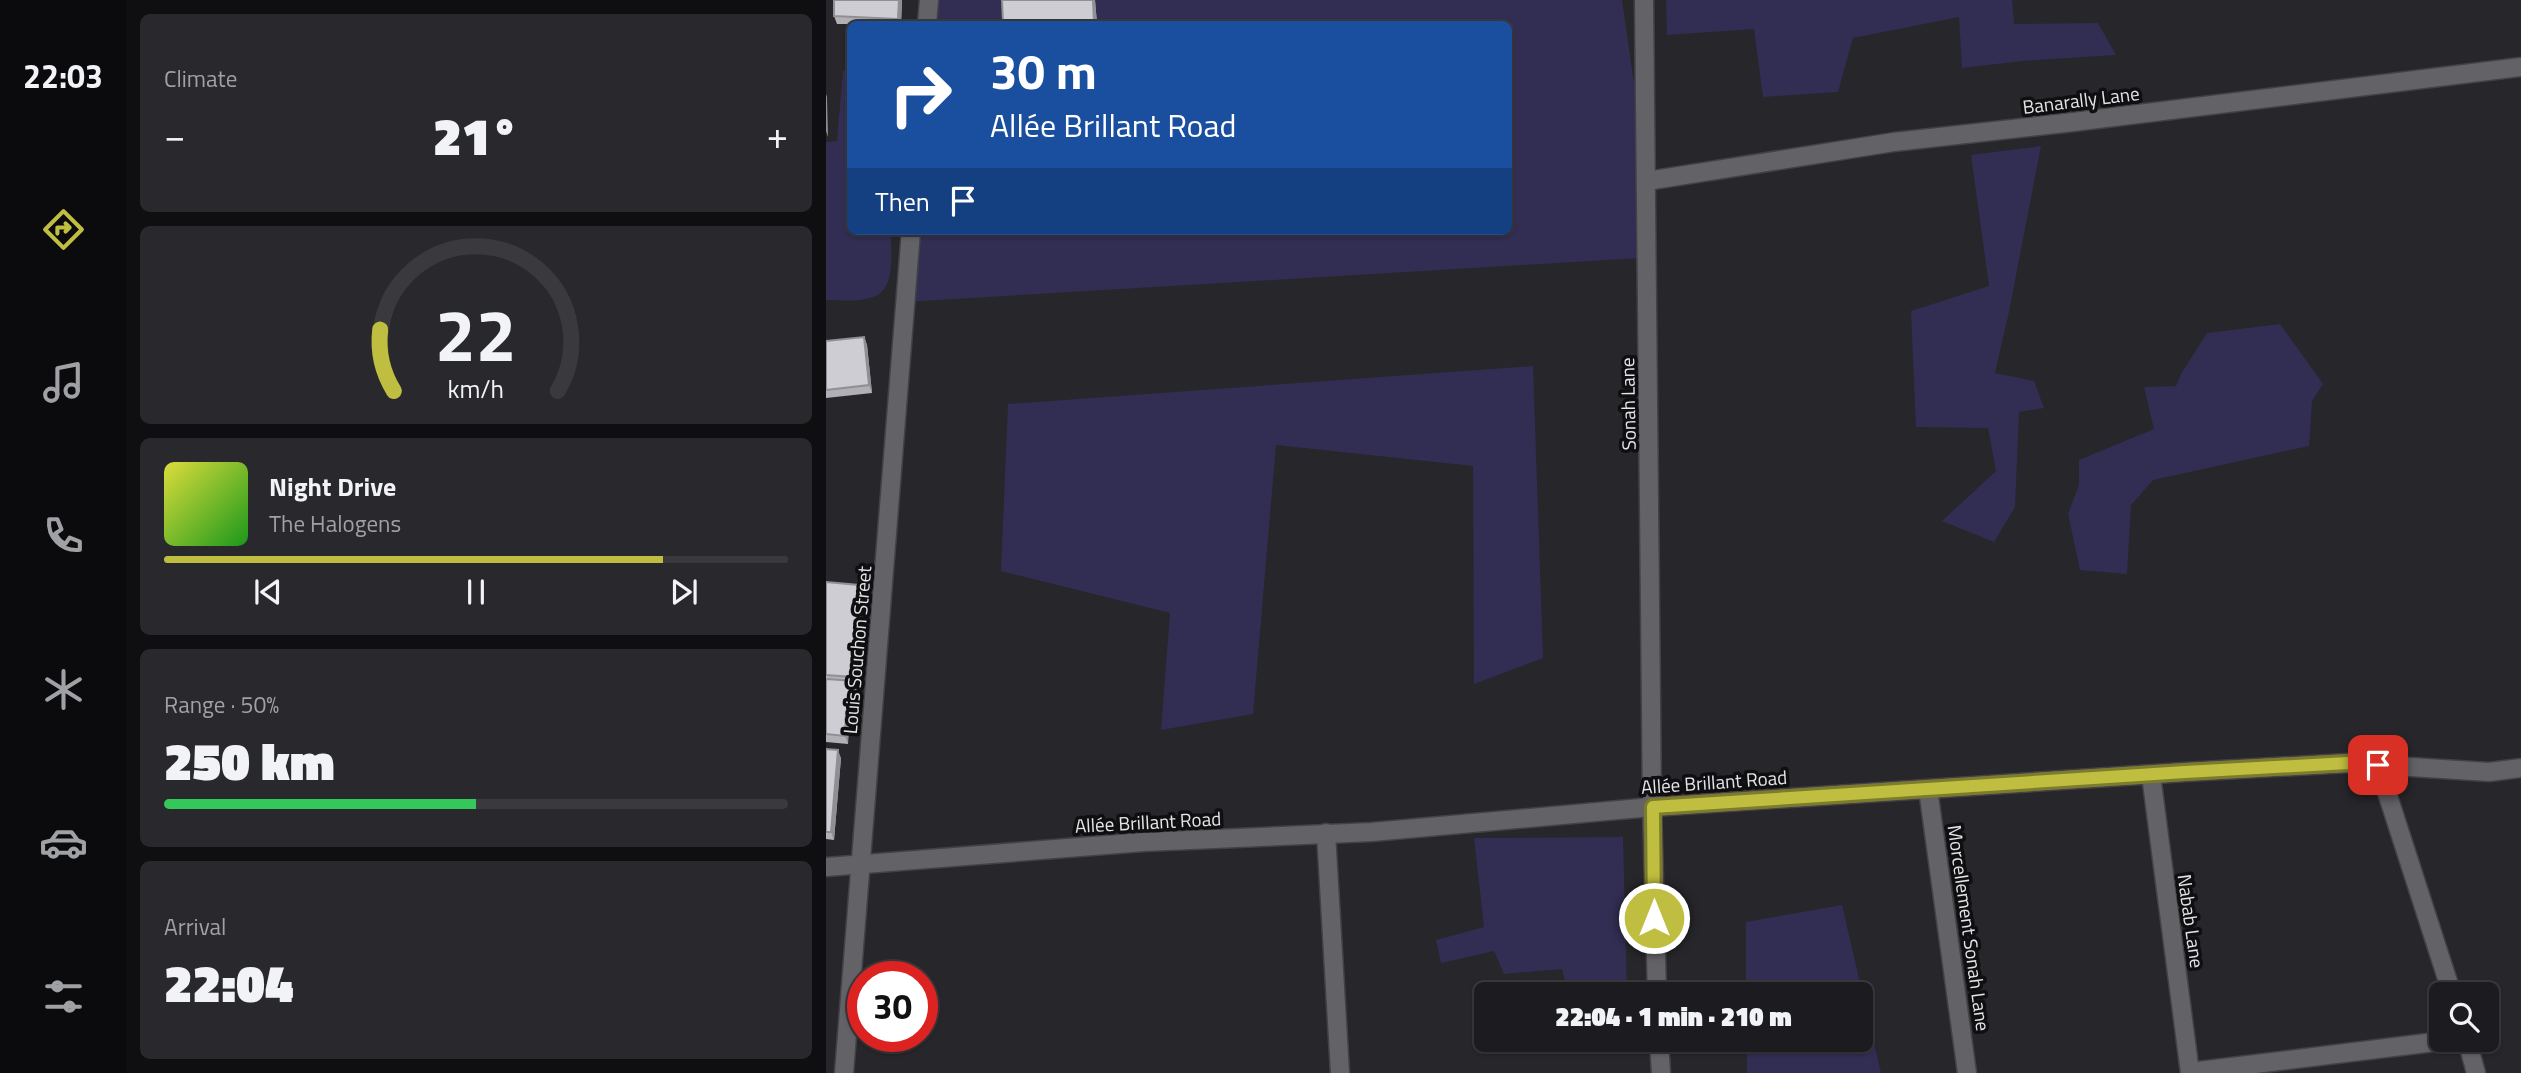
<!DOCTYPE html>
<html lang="en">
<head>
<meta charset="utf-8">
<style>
	:root { --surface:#1c1c20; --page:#29292d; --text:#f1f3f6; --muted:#a0a1a5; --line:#3a3a3e; --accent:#c0be40 }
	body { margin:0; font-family:"Titillium Web",sans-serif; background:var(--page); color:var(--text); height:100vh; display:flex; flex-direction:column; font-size:26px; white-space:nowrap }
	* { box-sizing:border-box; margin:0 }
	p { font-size:23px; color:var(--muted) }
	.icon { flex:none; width:38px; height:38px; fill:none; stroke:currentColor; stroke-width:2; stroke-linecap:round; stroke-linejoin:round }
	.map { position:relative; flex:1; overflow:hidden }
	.drawer { display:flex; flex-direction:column; gap:14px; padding:14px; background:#0f0f12; width:700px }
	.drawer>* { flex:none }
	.hud { position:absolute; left:21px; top:21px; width:665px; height:214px; border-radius:10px; box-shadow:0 2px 5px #0004,0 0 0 2px var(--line); background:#1a4fa0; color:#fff; overflow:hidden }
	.controls { position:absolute; left:1603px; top:982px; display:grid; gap:14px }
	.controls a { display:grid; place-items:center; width:70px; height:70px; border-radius:10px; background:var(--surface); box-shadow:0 2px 5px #0004,0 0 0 2px var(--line); font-size:35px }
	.speed { position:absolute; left:21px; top:961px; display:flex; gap:14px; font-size:35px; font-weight:700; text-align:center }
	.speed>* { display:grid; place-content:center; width:91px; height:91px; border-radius:50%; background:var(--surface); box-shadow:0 2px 5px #0004,0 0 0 2px var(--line); line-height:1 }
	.speed .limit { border:10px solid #d22; background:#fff; color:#111 }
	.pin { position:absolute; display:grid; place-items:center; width:60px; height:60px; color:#fff; margin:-30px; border-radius:14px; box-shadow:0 4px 10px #0006 }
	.me { position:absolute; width:77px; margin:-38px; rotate:0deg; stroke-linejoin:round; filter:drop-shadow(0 0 5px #0008) }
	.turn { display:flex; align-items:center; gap:24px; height:147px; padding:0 28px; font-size:32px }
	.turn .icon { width:91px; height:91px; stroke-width:2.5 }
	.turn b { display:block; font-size:49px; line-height:60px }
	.then { display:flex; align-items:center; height:66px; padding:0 28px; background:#0003; gap:14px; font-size:26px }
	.big { font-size:52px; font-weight:800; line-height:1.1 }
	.drawer .widget { flex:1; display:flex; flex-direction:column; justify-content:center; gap:10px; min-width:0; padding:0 24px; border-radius:10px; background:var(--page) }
	.drawer .dial { align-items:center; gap:0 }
	.dial svg { height:182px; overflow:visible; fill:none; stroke:var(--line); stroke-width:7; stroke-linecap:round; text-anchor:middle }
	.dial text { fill:var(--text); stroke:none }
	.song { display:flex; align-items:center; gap:21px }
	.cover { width:84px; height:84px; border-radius:10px; background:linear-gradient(135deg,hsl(60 70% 55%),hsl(120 70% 35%)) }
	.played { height:7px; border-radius:4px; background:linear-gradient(90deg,var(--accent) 80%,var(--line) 80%) }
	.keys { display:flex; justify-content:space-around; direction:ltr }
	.heat { display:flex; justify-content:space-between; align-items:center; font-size:38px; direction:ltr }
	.charge { height:10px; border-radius:5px; background:linear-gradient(90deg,#34c759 50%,var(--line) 0) }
	.trip { position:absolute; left:648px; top:982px; width:399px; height:70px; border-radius:10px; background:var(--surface); box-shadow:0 2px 5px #0004,0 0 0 2px var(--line); font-weight:800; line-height:70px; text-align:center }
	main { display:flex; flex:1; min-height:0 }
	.tab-bar { display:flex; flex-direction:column; width:126px; justify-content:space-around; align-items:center; background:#0b0b0d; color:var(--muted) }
	.tab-bar .icon { width:49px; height:49px }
	.tab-bar .current { color:var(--accent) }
	.tab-bar b { font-size:32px; color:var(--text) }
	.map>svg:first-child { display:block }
</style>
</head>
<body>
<main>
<nav class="tab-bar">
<b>22:03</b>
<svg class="icon current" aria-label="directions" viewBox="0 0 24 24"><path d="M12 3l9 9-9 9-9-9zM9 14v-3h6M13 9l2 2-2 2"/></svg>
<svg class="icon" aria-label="music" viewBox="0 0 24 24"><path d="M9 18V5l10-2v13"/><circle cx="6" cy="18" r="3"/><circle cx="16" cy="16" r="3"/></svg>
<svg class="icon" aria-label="phone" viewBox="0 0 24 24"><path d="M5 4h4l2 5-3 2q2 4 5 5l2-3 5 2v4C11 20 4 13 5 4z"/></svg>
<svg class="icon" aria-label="climate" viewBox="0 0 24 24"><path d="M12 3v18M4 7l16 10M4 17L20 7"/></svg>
<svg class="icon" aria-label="car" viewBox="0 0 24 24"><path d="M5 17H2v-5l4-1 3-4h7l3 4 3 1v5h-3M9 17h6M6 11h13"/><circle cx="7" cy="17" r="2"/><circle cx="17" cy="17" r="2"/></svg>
<svg class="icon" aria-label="filters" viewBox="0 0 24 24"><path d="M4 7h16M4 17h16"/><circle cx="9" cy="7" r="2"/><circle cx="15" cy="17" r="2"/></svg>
</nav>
<section class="drawer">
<div class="widget"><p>Climate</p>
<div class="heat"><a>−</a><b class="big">21°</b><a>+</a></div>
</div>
<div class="widget dial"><svg viewBox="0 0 100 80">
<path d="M14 69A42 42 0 1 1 86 69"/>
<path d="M14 69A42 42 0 0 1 8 42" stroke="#c0be40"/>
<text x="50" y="56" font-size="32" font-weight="700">22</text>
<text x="50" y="72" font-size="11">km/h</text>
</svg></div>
<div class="widget">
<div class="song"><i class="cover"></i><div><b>Night Drive</b><p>The Halogens</p></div></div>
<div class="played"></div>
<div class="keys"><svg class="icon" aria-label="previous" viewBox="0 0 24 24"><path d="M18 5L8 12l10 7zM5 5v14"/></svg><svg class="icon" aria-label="pause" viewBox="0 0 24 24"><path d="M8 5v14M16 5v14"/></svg><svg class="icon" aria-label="next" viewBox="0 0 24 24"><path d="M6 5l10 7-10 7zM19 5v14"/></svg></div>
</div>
<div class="widget"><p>Range · 50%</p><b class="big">250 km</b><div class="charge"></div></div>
<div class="widget"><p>Arrival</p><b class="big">22:04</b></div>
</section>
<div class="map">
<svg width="1695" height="1073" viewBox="0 0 1695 1073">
	<rect width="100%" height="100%" fill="#26262b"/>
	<!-- green -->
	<path fill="#322d52" d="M 101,0 L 796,0 L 821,174 L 815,258 L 78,302 L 83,231 L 682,231 L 682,24 L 99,24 Z
		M 840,0 L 1186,0 L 1188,24 L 1272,23 L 1290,55 L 1196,61 L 1136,68 L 1133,17 L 1027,38 L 1012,92 L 937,97 L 928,29 L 841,35 Z
		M 24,70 L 24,231 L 65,231 C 64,252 72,292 44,298 C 31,302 14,300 0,300 L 0,142 L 11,141 L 17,71 Z
		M 1215,146 L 1183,312 L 1169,373 L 1208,381 L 1218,408 L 1193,412 L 1189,507 L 1168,542 L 1116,521 L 1170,471 L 1162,428 L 1090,427 L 1085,311 L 1163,286 L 1145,155 Z
		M 1454,324 L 1497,384 L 1486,401 L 1483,446 L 1327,480 L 1305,505 L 1301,574 L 1254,570 L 1242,514 L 1253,485 L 1253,460 L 1328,429 L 1318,387 L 1350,386 L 1355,374 L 1381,333 Z
		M 707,366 L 717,658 L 648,684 L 647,466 L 450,445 L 427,714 L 335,730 L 344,613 L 175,571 L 182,404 Z
		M 797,837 L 801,994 L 742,994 L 736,969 L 678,974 L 668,951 L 615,963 L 610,940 L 658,927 L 648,838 Z
		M 1016,905 L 1055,1073 L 921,1073 L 921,1040 L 1034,1040 L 1034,994 L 920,994 L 920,922 Z"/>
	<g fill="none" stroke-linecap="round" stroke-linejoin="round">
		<!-- street casing -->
		<g stroke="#424246" stroke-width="21">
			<path id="street" d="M 818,0 L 826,807 L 831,994
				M 101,24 L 103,0
				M 821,181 L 1068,142 L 1239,123 L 1695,67
				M 1552,765 L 1626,994
				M 1325,775 L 1364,1073
				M 1102,789 L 1141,1073
				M 500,833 L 514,1073
				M 833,1040 L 835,1073
				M 1641,1040 L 1650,1073
				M 1364,1072 L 1625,1040
				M 18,1073 L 85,231"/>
		</g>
		<!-- secondary casing -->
		<g stroke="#424246" stroke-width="21">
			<path id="secondary" d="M 0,867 L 318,842 L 546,832 L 826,807 L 1359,772 L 1522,763 L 1663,772 L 1695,768"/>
		</g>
		<!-- street -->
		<use href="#street" stroke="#626267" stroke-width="18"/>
		<!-- secondary -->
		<use href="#secondary" stroke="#626267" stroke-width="18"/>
	</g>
	<!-- wall -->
	<path fill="#b0b0b5" d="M 76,0 L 75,24 L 11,24 L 8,16 Z
		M 269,0 L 271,24 L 177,24 L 177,23 Z
		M 38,337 L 41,345 L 46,393 L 0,398 L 0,341 Z
		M 0,582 L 36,593 L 30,684 L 32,689 L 30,720 L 23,720 L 22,744 L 0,742 Z
		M 0,749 L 15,758 L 8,840 L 0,839 Z"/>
	<!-- shaded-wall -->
	<path fill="#909094" d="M 73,0 L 76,0 L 75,24 L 74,24 L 72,19 Z
		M 267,0 L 269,0 L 271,24 L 268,24 Z
		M 0,94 L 1,97 L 2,137 L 0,131 Z
		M 38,337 L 41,345 L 46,393 L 43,385 Z
		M 33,585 L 36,593 L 30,684 L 32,689 L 30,720 L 27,712 L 29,682 L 27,677 Z
		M 20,712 L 23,720 L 22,744 L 19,736 Z
		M 12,750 L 15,758 L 8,840 L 5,832 Z"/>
	<!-- building -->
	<path fill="#cdcdd3" stroke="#909094" stroke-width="2" d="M 8,0 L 73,0 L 72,19 L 8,16 Z
		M 176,0 L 267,0 L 268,24 L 206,24 L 205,21 L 177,23 Z
		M 38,337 L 43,385 L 0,390 L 0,341 Z
		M 0,582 L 33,585 L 27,677 L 0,675 Z
		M 0,679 L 29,681 L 27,712 L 20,712 L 19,736 L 0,734 Z
		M 0,749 L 12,750 L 5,832 L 0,832 Z"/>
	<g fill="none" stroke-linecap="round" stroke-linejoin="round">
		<!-- route casing -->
		<g stroke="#7d7c2a" stroke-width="18">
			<path id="route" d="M 828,918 L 827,807 L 1359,772 L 1522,763 L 1552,765"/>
		</g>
		<!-- route -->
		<use href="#route" stroke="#c0be40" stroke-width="12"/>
	</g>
	<g text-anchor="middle" stroke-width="7" stroke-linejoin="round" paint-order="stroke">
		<!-- street labels -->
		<g font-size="19" fill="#e5e5e8" stroke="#0f0f11">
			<text transform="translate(1255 100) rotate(-7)" y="7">Banarally Lane</text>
			<text transform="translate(802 404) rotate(-91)" y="7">Sonah Lane</text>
			<text transform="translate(31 650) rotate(-85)" y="7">Louis Souchon Street</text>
			<text transform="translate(888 782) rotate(-4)" y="7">Allée Brillant Road</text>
			<text transform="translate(322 822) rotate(-3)" y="7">Allée Brillant Road</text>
			<text transform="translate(1365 921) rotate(82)" y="7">Nabab Lane</text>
			<text transform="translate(1143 928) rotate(82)" y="7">Morcellement Sonah Lane</text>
		</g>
	</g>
</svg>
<div class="controls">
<a><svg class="icon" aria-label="search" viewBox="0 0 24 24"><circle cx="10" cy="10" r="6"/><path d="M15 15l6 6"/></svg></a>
</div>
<div class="speed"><div class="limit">30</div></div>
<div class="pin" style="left:1552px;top:765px;background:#d93025"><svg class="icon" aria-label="arrive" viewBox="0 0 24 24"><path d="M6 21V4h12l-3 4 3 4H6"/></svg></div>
<svg class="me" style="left:828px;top:918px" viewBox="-20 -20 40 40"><circle r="17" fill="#c0be40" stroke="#fff" stroke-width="3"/><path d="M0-11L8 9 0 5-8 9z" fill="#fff"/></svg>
<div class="trip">22:04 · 1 min · 210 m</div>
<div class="hud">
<div class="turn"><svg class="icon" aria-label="right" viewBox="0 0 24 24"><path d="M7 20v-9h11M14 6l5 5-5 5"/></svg><div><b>30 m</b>Allée Brillant Road</div></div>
<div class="then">Then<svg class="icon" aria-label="arrive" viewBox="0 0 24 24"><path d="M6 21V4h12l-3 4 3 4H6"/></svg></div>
</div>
</div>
</main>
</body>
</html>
